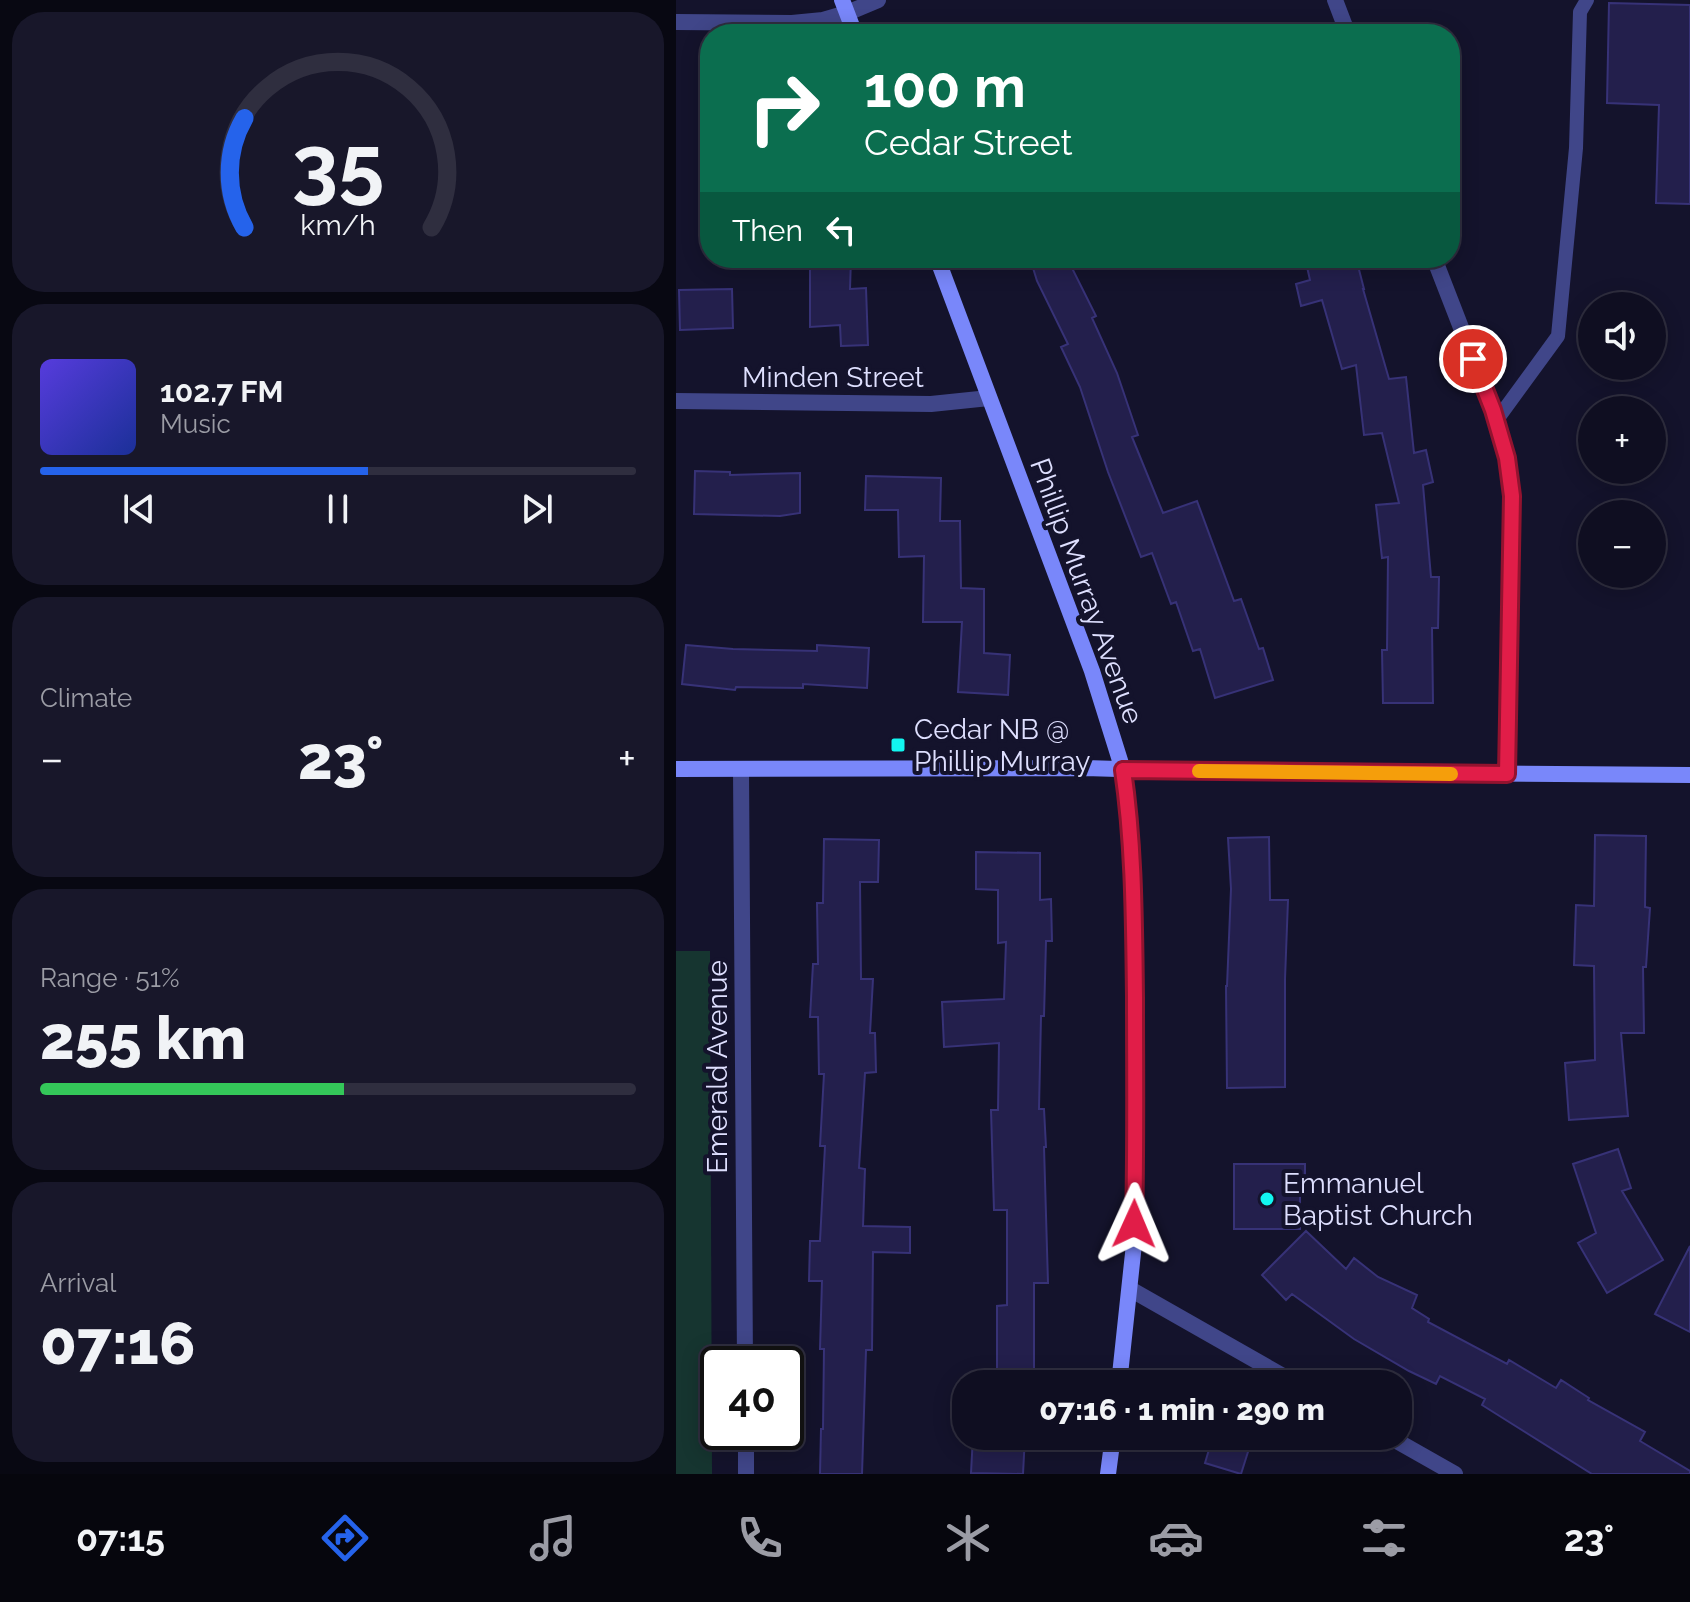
<!DOCTYPE html>
<html lang="en">
<head>
<meta charset="utf-8">
<style>
	:root { --surface:#0f0e21; --page:#18172a; --text:#f1f3f6; --muted:#9b9ca5; --line:#2f2e3f; --accent:#2563eb }
	body { margin:0; font-family:Raleway,sans-serif; background:var(--page); color:var(--text); height:100vh; display:flex; flex-direction:column; font-size:30px; white-space:nowrap }
	* { box-sizing:border-box; margin:0 }
	p { font-size:26px; color:var(--muted) }
	.icon { flex:none; width:44px; height:44px; fill:none; stroke:currentColor; stroke-width:2; stroke-linecap:round; stroke-linejoin:round }
	.map { position:relative; flex:1; overflow:hidden }
	.details { display:flex; flex-direction:column; gap:12px; padding:12px; background:#080812; width:676px }
	.details>* { flex:none }
	.banner { position:absolute; left:24px; top:24px; width:760px; height:244px; border-radius:32px; box-shadow:0 4px 20px #0003,0 0 0 2px var(--line); background:#0b6e4f; color:#fff; overflow:hidden }
	.fabs { position:absolute; left:902px; top:292px; display:grid; gap:16px }
	.fabs a { display:grid; place-items:center; width:88px; height:88px; border-radius:50%; background:var(--surface); box-shadow:0 4px 20px #0003,0 0 0 2px var(--line); font-size:40px }
	.speed { position:absolute; left:24px; top:1346px; display:flex; gap:16px; font-size:40px; font-weight:700; text-align:center }
	.speed>* { display:grid; place-content:center; width:104px; height:104px; border-radius:50%; background:var(--surface); box-shadow:0 4px 20px #0003,0 0 0 2px var(--line); line-height:1 }
	.speed .limit { border:4px solid #111; border-radius:12px; background:#fff; color:#111 }
	.pin { position:absolute; display:grid; place-items:center; width:68px; height:68px; color:#fff; margin:-34px; border:4px solid #fff; border-radius:50%; box-shadow:0 2px 8px #0007 }
	.me { position:absolute; width:88px; margin:-44px; rotate:1deg; stroke-linejoin:round; filter:drop-shadow(0 0 6px #0008) }
	.turn { display:flex; align-items:center; gap:28px; height:168px; padding:0 32px; font-size:36px }
	.turn .icon { width:104px; height:104px; stroke-width:2.5 }
	.turn b { display:block; font-size:56px; line-height:68px }
	.then { display:flex; align-items:center; height:76px; padding:0 32px; background:#0003; gap:16px; font-size:30px }
	.big { font-size:60px; font-weight:800; line-height:1.1 }
	.details .card { flex:1; display:flex; flex-direction:column; justify-content:center; gap:12px; min-width:0; padding:0 28px; border-radius:32px; background:var(--page) }
	.details .dial { align-items:center; gap:0 }
	.dial svg { height:208px; overflow:visible; fill:none; stroke:var(--line); stroke-width:7; stroke-linecap:round; text-anchor:middle }
	.dial text { fill:var(--text); stroke:none }
	.song { display:flex; align-items:center; gap:24px }
	.cover { width:96px; height:96px; border-radius:12px; background:linear-gradient(135deg,hsl(250 70% 55%),hsl(230 70% 35%)) }
	.played { height:8px; border-radius:4px; background:linear-gradient(90deg,var(--accent) 55%,var(--line) 55%) }
	.keys { display:flex; justify-content:space-around; direction:ltr }
	.heat { display:flex; justify-content:space-between; align-items:center; font-size:44px; direction:ltr }
	.charge { height:12px; border-radius:6px; background:linear-gradient(90deg,#34c759 51%,var(--line) 0) }
	.trip { position:absolute; left:276px; top:1370px; width:460px; height:80px; border-radius:32px; background:var(--surface); box-shadow:0 4px 20px #0003,0 0 0 2px var(--line); font-weight:800; line-height:80px; text-align:center }
	.menu { display:flex; height:128px; justify-content:space-around; align-items:center; background:#06060d; color:var(--muted) }
	.menu .icon { width:56px; height:56px }
	.menu .on { color:var(--accent) }
	.menu b { font-size:36px; color:var(--text) }
	main { display:flex; flex:1; min-height:0 }
	.map>svg:first-child { display:block }
</style>
</head>
<body>
<main>
<section class="details">
<div class="card dial"><svg viewBox="0 0 100 80">
<path d="M14 69A42 42 0 1 1 86 69"/>
<path d="M14 69A42 42 0 0 1 14 27" stroke="#2563eb"/>
<text x="50" y="56" font-size="32" font-weight="700">35</text>
<text x="50" y="72" font-size="11">km/h</text>
</svg></div>
<div class="card">
<div class="song"><i class="cover"></i><div><b>102.7 FM</b><p>Music</p></div></div>
<div class="played"></div>
<div class="keys"><svg class="icon" aria-label="previous" viewBox="0 0 24 24"><path d="M18 5L8 12l10 7zM5 5v14"/></svg><svg class="icon" aria-label="pause" viewBox="0 0 24 24"><path d="M8 5v14M16 5v14"/></svg><svg class="icon" aria-label="next" viewBox="0 0 24 24"><path d="M6 5l10 7-10 7zM19 5v14"/></svg></div>
</div>
<div class="card"><p>Climate</p>
<div class="heat"><a>−</a><b class="big">23°</b><a>+</a></div>
</div>
<div class="card"><p>Range · 51%</p><b class="big">255 km</b><div class="charge"></div></div>
<div class="card"><p>Arrival</p><b class="big">07:16</b></div>
</section>
<div class="map">
<svg width="1014" height="1474" viewBox="0 0 1014 1474">
	<rect width="100%" height="100%" fill="#14132c"/>
	<!-- green -->
	<path fill="#163530" d="M 0,951 L 34,951 L 36,1474 L 0,1474 Z"/>
	<!-- building -->
	<path fill="#231f4c" stroke="#373277" stroke-width="2" d="M 933,3 L 1014,5 L 1014,204 L 980,203 L 983,105 L 931,103 Z
		M 134,258 L 175,258 L 174,289 L 190,288 L 192,345 L 165,346 L 164,325 L 134,327 Z
		M 354,258 L 391,258 L 420,316 L 416,318 L 441,373 L 462,435 L 456,437 L 487,513 L 521,501 L 558,601 L 565,599 L 583,649 L 587,648 L 597,680 L 539,698 L 524,649 L 517,651 L 500,602 L 495,604 L 476,553 L 465,557 L 432,472 L 404,387 L 385,347 L 392,344 L 361,281 Z
		M 629,258 L 680,258 L 688,289 L 687,289 L 713,379 L 730,377 L 738,453 L 750,450 L 757,482 L 747,485 L 755,577 L 763,577 L 762,628 L 756,628 L 757,703 L 707,703 L 706,650 L 711,650 L 712,557 L 706,558 L 700,505 L 723,503 L 706,433 L 688,435 L 680,365 L 666,369 L 646,300 L 625,306 L 620,284 L 634,280 Z
		M 56,289 L 57,328 L 4,330 L 3,290 Z
		M 19,471 L 54,472 L 54,475 L 124,473 L 124,513 L 104,516 L 18,514 Z
		M 190,476 L 265,478 L 264,521 L 284,521 L 285,588 L 308,589 L 308,653 L 334,655 L 332,695 L 282,692 L 286,622 L 247,622 L 248,556 L 223,557 L 222,510 L 189,510 Z
		M 10,645 L 57,649 L 141,651 L 141,645 L 193,648 L 191,688 L 127,684 L 127,688 L 60,687 L 59,690 L 6,684 Z
		M 919,835 L 970,836 L 969,907 L 974,908 L 970,967 L 967,967 L 968,1033 L 945,1033 L 952,1116 L 893,1120 L 889,1063 L 919,1060 L 918,966 L 898,965 L 900,905 L 918,906 Z
		M 593,837 L 594,900 L 612,900 L 609,979 L 609,1087 L 551,1088 L 550,986 L 551,986 L 555,889 L 552,838 Z
		M 148,839 L 203,840 L 202,882 L 184,882 L 185,979 L 197,979 L 194,1033 L 199,1033 L 200,1072 L 189,1073 L 183,1168 L 189,1169 L 187,1226 L 234,1227 L 234,1253 L 197,1252 L 196,1350 L 190,1350 L 186,1474 L 144,1474 L 145,1429 L 147,1429 L 148,1349 L 144,1349 L 146,1281 L 133,1281 L 134,1241 L 144,1241 L 149,1146 L 144,1146 L 148,1074 L 143,1074 L 142,1017 L 134,1017 L 137,964 L 142,964 L 141,903 L 147,903 Z
		M 300,852 L 364,853 L 364,900 L 375,899 L 376,941 L 370,941 L 368,1016 L 365,1016 L 363,1109 L 368,1109 L 370,1147 L 368,1147 L 372,1283 L 358,1283 L 358,1384 L 321,1384 L 321,1306 L 331,1305 L 331,1210 L 318,1210 L 315,1110 L 322,1110 L 323,1043 L 268,1047 L 266,1002 L 328,999 L 330,942 L 322,943 L 322,890 L 300,889 Z
		M 942,1149 L 955,1188 L 946,1191 L 987,1260 L 931,1293 L 902,1243 L 920,1233 L 897,1164 Z
		M 558,1164 L 629,1164 L 629,1190 L 624,1190 L 624,1229 L 558,1229 Z
		M 630,1231 L 670,1269 L 678,1258 L 702,1277 L 741,1295 L 736,1308 L 753,1319 L 752,1322 L 831,1364 L 833,1360 L 880,1388 L 885,1380 L 913,1398 L 912,1400 L 969,1432 L 964,1441 L 1014,1471 L 1014,1474 L 916,1474 L 806,1405 L 809,1399 L 764,1376 L 760,1384 L 733,1371 L 678,1339 L 616,1294 L 610,1300 L 586,1275 Z
		M 1014,1246 L 1014,1332 L 979,1314 Z
		M 297,1436 L 349,1436 L 347,1474 L 295,1473 Z
		M 537,1436 L 577,1436 L 565,1474 L 529,1463 Z"/>
	<g fill="none" stroke-linecap="round" stroke-linejoin="round">
		<!-- lane -->
		<path stroke="#404689" stroke-width="14" d="M 820,421 L 882,336 L 900,148 L 904,12 L 911,0"/>
		<!-- street -->
		<path stroke="#404689" stroke-width="16" d="M 659,0 L 672,34
			M 0,22 L 116,23 L 147,20 L 171,13 L 202,0
			M 758,258 L 817,410 L 831,458 L 836,496 L 836,541 L 832,673 L 831,774
			M 0,401 L 255,404 L 313,398
			M 65,769 L 69,1364
			M 454,1289 L 621,1384
			M 70,1432 L 70,1474
			M 712,1436 L 779,1474"/>
		<!-- secondary -->
		<path stroke="#7987fa" stroke-width="16" d="M 166,0 L 179,34
			M 261,258 L 416,671 L 447,770 L 453,810 L 458,880 L 460,1107 L 458,1244 L 443,1384
			M 0,769 L 409,768 L 509,771 L 1014,775
			M 432,1474 L 437,1436"/>
	</g>
	<g fill="none" stroke-linecap="round" stroke-linejoin="round">
		<!-- route casing -->
		<g stroke="#92132f" stroke-width="20">
			<path id="route" d="M 458,1224 C 460,1148 459,1073 459,997 C 458,921 458,845 447,770 L 831,774 L 836,496 L 831,458 L 817,410 L 797,359"/>
		</g>
		<!-- route -->
		<use href="#route" stroke="#e11d48" stroke-width="14"/>
		<!-- slow -->
		<path stroke="#f59e0b" stroke-width="14" d="M 523,771 L 775,774"/>
	</g>
	<!-- markers -->
	<g fill="#12f6f0" stroke="#14132c" stroke-width="3">
		<rect x="214" y="737" width="16" height="16" rx="4"/>
		<circle cx="591" cy="1199" r="8"/>
	</g>
	<g text-anchor="middle" stroke-width="8" stroke-linejoin="round" paint-order="stroke">
		<!-- street labels -->
		<g font-size="28" fill="#dedffe" stroke="#14132c">
			<text x="157" y="387">Minden Street</text>
			<text transform="translate(411 591) rotate(70)" y="10">Phillip Murray Avenue</text>
			<text transform="translate(41 1067) rotate(-90)" y="10">Emerald Avenue</text>
		</g>
		<!-- poi labels -->
		<g font-size="28" fill="#dedffe" stroke="#14132c" text-anchor="start">
			<text x="238" y="739">Cedar NB @<tspan x="238" dy="32">Phillip Murray</tspan></text>
			<text x="607" y="1193">Emmanuel<tspan x="607" dy="32">Baptist Church</tspan></text>
		</g>
	</g>
</svg>
<div class="fabs">
<a><svg class="icon" aria-label="sound" viewBox="0 0 24 24"><path d="M4 9h4l5-4v14l-5-4H4zM17 9q2 3 0 6"/></svg></a>
<a>+</a>
<a>−</a>
</div>
<div class="speed"><div class="limit">40</div></div>
<div class="pin" style="left:797px;top:359px;background:#d93025"><svg class="icon" aria-label="arrive" viewBox="0 0 24 24"><path d="M6 21V4h12l-3 4 3 4H6"/></svg></div>
<svg class="me" style="left:458px;top:1224px" viewBox="-20 -20 40 40"><path d="M0-17L14 15 0 8-14 15z" fill="#e11d48" stroke="#fff" stroke-width="4"/></svg>
<div class="trip">07:16 · 1 min · 290 m</div>
<div class="banner">
<div class="turn"><svg class="icon" aria-label="right" viewBox="0 0 24 24"><path d="M7 20v-9h11M14 6l5 5-5 5"/></svg><div><b>100 m</b>Cedar Street</div></div>
<div class="then">Then<svg class="icon" aria-label="left" viewBox="0 0 24 24"><path d="M17 20v-9H6M10 6l-5 5 5 5"/></svg></div>
</div>
</div>
</main>
<nav class="menu">
<b>07:15</b>
<svg class="icon on" aria-label="directions" viewBox="0 0 24 24"><path d="M12 3l9 9-9 9-9-9zM9 14v-3h6M13 9l2 2-2 2"/></svg>
<svg class="icon" aria-label="music" viewBox="0 0 24 24"><path d="M9 18V5l10-2v13"/><circle cx="6" cy="18" r="3"/><circle cx="16" cy="16" r="3"/></svg>
<svg class="icon" aria-label="phone" viewBox="0 0 24 24"><path d="M5 4h4l2 5-3 2q2 4 5 5l2-3 5 2v4C11 20 4 13 5 4z"/></svg>
<svg class="icon" aria-label="climate" viewBox="0 0 24 24"><path d="M12 3v18M4 7l16 10M4 17L20 7"/></svg>
<svg class="icon" aria-label="car" viewBox="0 0 24 24"><path d="M5 17H2v-5l4-1 3-4h7l3 4 3 1v5h-3M9 17h6M6 11h13"/><circle cx="7" cy="17" r="2"/><circle cx="17" cy="17" r="2"/></svg>
<svg class="icon" aria-label="filters" viewBox="0 0 24 24"><path d="M4 7h16M4 17h16"/><circle cx="9" cy="7" r="2"/><circle cx="15" cy="17" r="2"/></svg>
<b>23°</b>
</nav>
</body>
</html>
